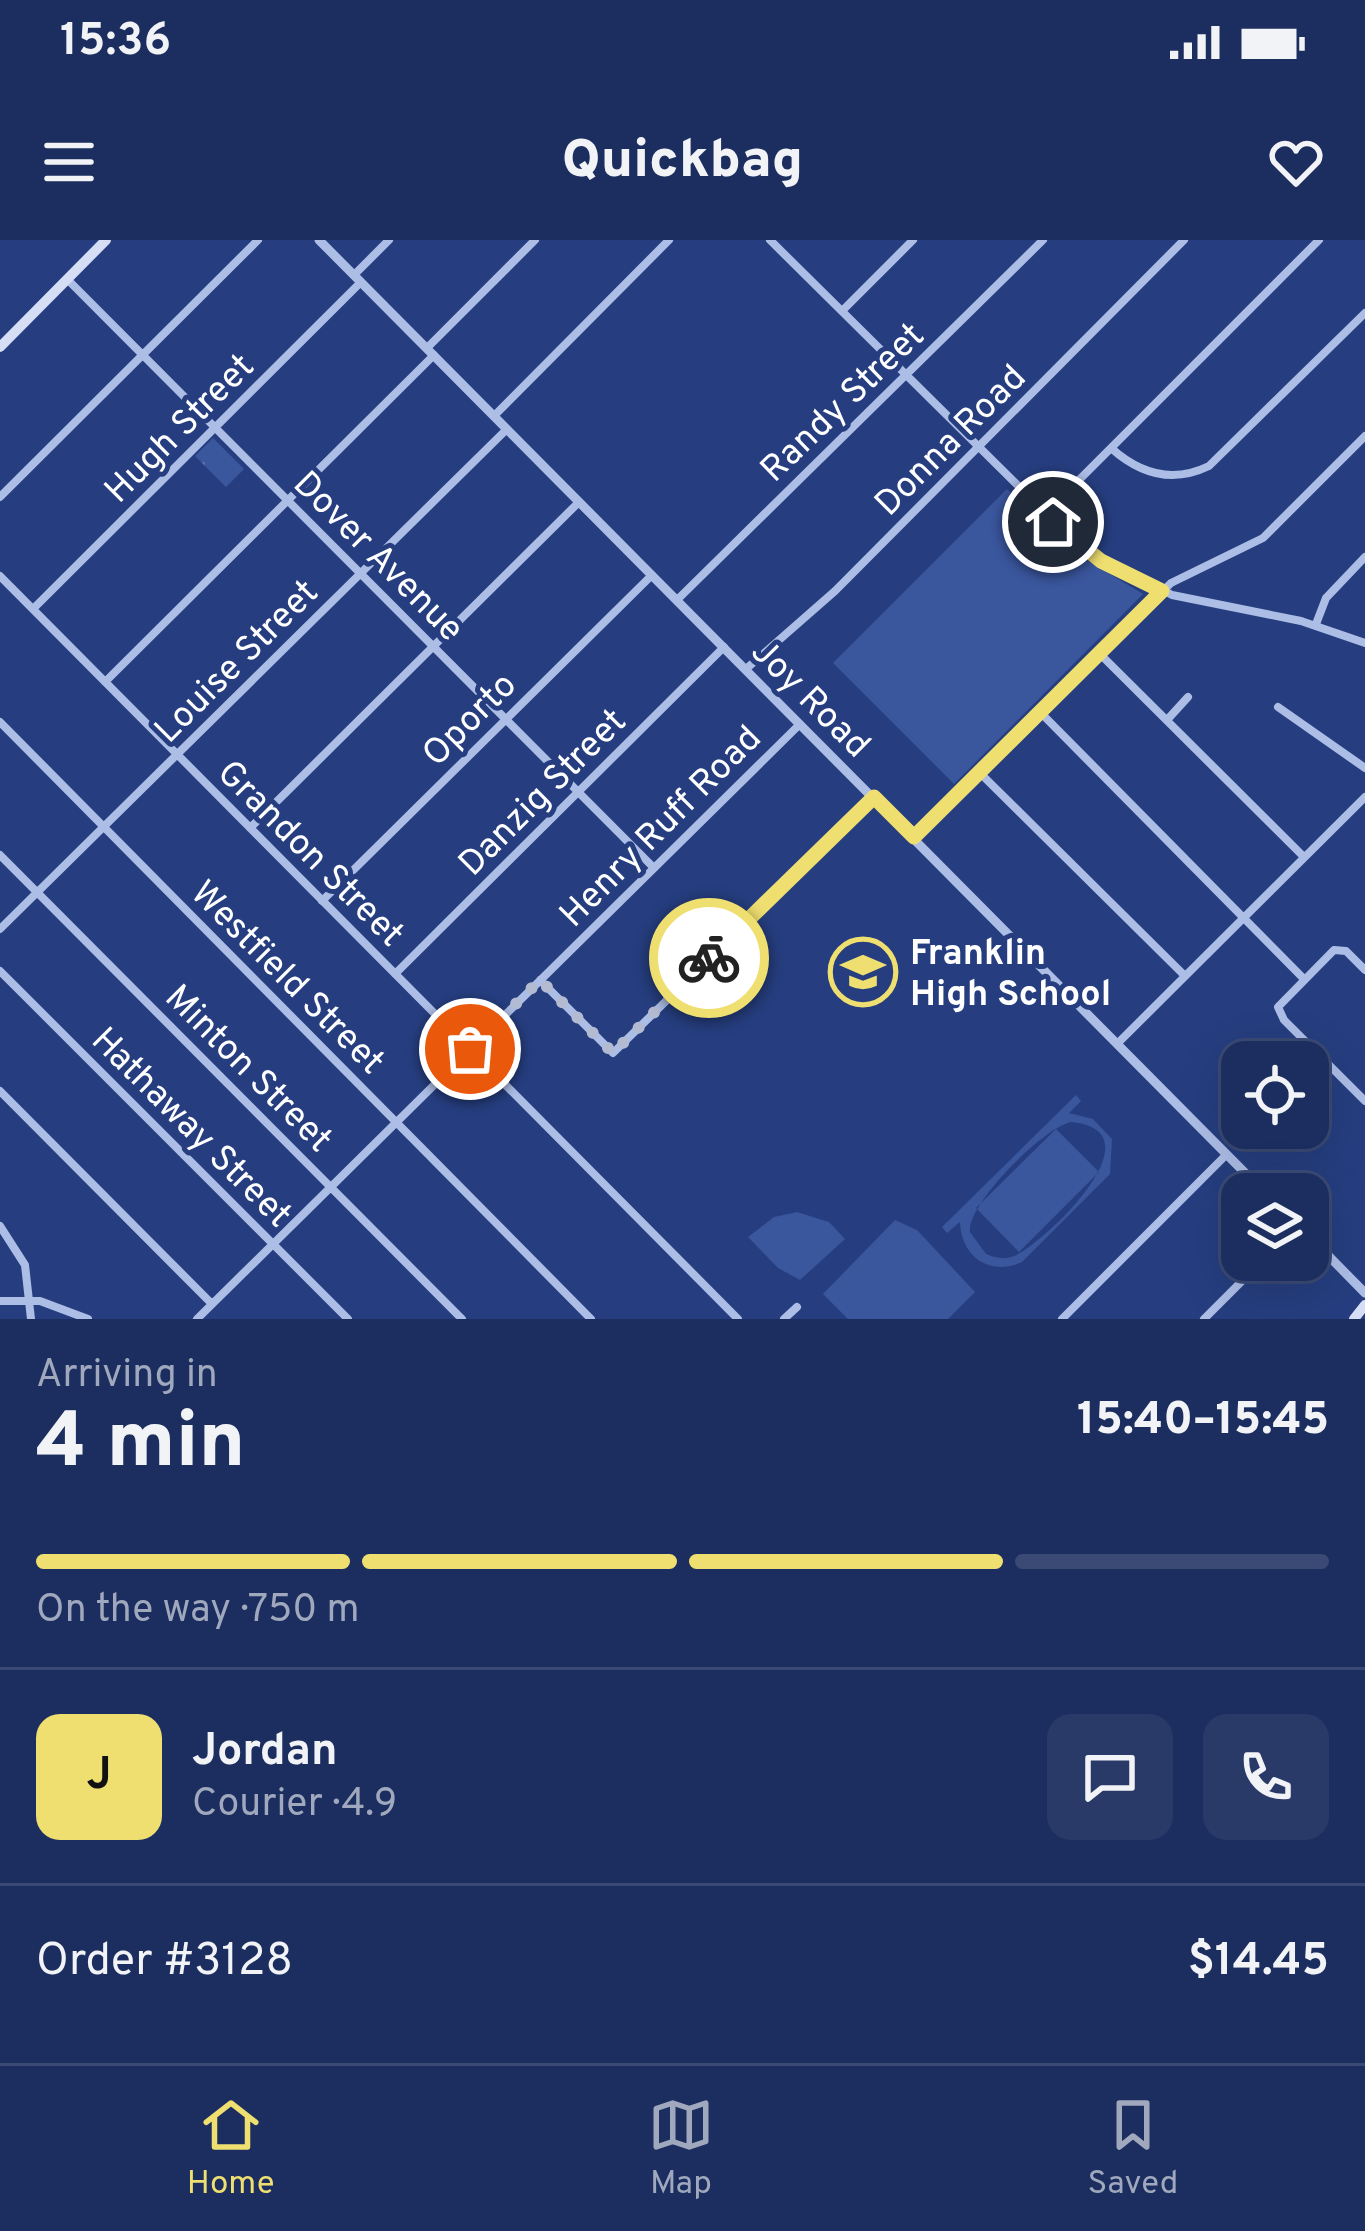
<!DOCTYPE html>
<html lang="en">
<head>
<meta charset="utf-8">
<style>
  body { margin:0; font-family:Overpass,sans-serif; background:#293a68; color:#f1f3f6; height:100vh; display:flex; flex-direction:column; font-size:45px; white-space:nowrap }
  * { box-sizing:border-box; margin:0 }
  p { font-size:39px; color:#a0a8bd }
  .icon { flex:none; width:66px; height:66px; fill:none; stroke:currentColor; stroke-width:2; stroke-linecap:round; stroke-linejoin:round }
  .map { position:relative; height:1079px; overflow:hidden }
  .panel { display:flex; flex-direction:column; background:#1c2e5f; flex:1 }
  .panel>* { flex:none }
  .fabs { position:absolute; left:1221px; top:801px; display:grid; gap:24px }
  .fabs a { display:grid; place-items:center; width:108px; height:108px; border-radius:24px; background:#1c2e5f; box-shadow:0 12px 48px #0002,0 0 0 3px #3a4a74; font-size:60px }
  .pin { position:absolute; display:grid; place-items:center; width:102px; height:102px; color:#fff; margin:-51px; border:6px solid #fff; border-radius:50%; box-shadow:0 3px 12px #0007 }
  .courier { position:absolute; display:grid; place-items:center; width:120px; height:120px; margin:-60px; border:9px solid #efdf71; border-radius:50%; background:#fff; color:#222; box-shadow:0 3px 15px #0007 }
  .headline em { font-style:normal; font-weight:800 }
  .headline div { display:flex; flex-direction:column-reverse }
  .headline { display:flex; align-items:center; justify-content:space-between; height:204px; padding:0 36px }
  h1 { font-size:78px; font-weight:800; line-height:90px }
  .bar { display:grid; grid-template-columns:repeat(4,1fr); gap:18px 12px; align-content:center; height:144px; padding:0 36px }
  .bar i { height:15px; border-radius:9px; background:#3a4a74 }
  .bar .on { background:#efdf71 }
  .bar p { grid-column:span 4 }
  .line { display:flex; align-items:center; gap:30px; padding:0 36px; border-top:3px solid #3a4a74 }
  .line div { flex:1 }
  .round { display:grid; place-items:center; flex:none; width:126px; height:126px; border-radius:24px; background:#293a68 }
  .status { display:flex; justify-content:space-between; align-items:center; height:84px; padding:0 60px; background:#1c2e5f; direction:ltr }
  .status svg { height:33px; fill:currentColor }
  header { display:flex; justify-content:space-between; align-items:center; height:156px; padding:0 36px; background:#1c2e5f; font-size:54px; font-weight:800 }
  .dock { display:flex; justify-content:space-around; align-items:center; height:168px; border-top:3px solid #3a4a74; background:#1c2e5f; font-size:33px; color:#a0a8bd }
  .dock a { display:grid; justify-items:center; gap:6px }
  .dock .on { color:#efdf71 }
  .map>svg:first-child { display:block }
  .grass { fill:url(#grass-tufts) }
  .park { fill:#3a569d; fill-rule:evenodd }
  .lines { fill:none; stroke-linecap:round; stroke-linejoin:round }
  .minor { stroke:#acbde6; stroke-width:8 }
  .tertiary { stroke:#acbde6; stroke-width:9 }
  .secondary { stroke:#d6def5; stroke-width:10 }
  .done { stroke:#b3bbd2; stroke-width:12; stroke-dasharray:0 21.6 }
  .route { stroke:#efdf71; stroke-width:15 }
  .labels { text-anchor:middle; stroke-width:10; stroke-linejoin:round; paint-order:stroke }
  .street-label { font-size:36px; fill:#fff; stroke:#263e7f }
  .poi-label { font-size:36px; font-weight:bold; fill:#fff; stroke:#263e7f; text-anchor:start }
</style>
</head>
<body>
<div class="status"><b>15:36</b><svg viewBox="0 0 49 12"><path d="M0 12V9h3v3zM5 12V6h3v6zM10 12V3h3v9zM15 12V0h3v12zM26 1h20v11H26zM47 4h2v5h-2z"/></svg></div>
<header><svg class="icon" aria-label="menu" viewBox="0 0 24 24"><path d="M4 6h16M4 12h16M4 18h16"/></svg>Quickbag<svg class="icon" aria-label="heart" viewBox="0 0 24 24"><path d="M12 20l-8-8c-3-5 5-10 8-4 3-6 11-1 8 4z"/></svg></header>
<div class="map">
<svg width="1365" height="1079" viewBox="0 0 1365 1079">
  <defs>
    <pattern id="grass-tufts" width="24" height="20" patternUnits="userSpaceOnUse" patternTransform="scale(3)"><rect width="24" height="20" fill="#3a569d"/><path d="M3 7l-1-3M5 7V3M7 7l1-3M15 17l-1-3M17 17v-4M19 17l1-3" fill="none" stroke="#586fac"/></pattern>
  </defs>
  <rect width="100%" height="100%" fill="#263e7f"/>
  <path class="grass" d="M213,198l31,31 -18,18 -31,-31z"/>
  <path class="park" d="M1007,249l65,62 71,43 -189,190 -121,-121z
    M1076,855l5,6 -12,12 24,6 19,20 -2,35 -88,88c-33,15 -61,-6 -62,-40l-13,11 -5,-6zM1071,882c93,9 -30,124 -57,134 -10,4 -18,2 -28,-2l-16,-22c-3,-28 73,-104 101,-110z
    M1056,889l43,43 -80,80 -43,-44z
    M797,972l32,10 16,17 -45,41 -22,-12 -30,-31 26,-20z
    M895,980l22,10 58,62 -27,27h-100l-25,-25z"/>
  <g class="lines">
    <path class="minor" d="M770,0l308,305 94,50 129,26 64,22
      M354,35l35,-35
      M68,40l586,588
      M842,71l71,-71
      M427,108l108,-108
      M494,176l175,-176
      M1111,208c29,26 61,36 98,18l156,-153
      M0,257l258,-257
      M1045,274l274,-274
      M0,336l738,743
      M677,360l366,-360
      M33,369l328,-327
      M1316,384l10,-26 39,-41
      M1100,414l204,203
      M746,429l89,-78 349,-351
      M105,442l329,-327
      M1278,467l87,61
      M1041,473l262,265
      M1167,480l21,-23
      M0,482l591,597
      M980,533l205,203
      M250,588l329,-326
      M914,597l257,-254 92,-45 102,-102
      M0,615l462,464
      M322,661l330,-326
      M0,689l507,-500
      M1365,730l-19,-19 -12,-1 -56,57 6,13 81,81
      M0,731l348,348
      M395,734l329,-327
      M540,740l73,73 261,-256
      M1118,803l247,-246
      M0,851l212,213
      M0,986l25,39 6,54
      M0,1061h40l48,18
      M197,1079l603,-595
      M784,1079l13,-12
      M1062,1079l164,-164
      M1204,1079l59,-59"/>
    <path class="tertiary" d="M319,0l947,954
      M1308,995l57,58"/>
    <path class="secondary" d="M0,107l106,-107
      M1354,1079l11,-14"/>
  </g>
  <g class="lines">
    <path class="done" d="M470,809l70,-69 73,73 96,-95"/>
    <path class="route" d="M709,718l165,-161 40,40 248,-246 -61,-30 -48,-39"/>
  </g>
  <defs>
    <symbol id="school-ring" viewBox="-11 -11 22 22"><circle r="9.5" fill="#263e7f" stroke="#efdf71" stroke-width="1.5"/><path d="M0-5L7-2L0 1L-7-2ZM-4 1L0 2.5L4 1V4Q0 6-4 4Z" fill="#efdf71"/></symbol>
  </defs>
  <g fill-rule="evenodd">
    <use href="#school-ring" x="825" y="694" width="76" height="76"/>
  </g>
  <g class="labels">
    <g class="street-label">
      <text transform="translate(841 161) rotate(-44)" y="13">Randy Street</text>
      <text transform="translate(178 187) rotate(-45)" y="13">Hugh Street</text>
      <text transform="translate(949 199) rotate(-45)" y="13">Donna Road</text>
      <text transform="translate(380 315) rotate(45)" y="13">Dover Avenue</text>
      <text transform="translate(235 420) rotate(-45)" y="13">Louise Street</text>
      <text transform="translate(812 457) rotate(45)" y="13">Joy Road</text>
      <text transform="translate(468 478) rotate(-45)" y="13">Oporto</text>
      <text transform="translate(541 551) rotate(-45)" y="13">Danzig Street</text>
      <text transform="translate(659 585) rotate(-45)" y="13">Henry Ruff Road</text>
      <text transform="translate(312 612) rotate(45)" y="13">Grandon Street</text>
      <text transform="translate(289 736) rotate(45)" y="13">Westfield Street</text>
      <text transform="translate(250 827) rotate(45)" y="13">Minton Street</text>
      <text transform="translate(193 886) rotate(45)" y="13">Hathaway Street</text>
    </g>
    <g class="poi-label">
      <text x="910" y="724">Franklin<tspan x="910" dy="41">High School</tspan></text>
    </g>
  </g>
</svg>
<div class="fabs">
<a><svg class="icon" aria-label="locate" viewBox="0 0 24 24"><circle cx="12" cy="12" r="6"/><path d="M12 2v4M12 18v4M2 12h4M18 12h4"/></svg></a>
<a><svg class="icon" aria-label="layers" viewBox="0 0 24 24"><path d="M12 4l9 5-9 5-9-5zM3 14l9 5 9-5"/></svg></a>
</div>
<div class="pin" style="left:470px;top:809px;background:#ea580c"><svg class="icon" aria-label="bag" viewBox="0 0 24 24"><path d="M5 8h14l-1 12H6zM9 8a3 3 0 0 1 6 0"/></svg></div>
<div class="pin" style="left:1053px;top:282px;background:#1f2937"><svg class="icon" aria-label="home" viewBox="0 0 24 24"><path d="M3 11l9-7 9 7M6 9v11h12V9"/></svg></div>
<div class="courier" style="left:709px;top:718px"><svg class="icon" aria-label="bike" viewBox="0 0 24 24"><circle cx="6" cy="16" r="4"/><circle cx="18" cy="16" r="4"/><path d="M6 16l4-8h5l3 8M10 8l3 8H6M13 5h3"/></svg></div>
</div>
<section class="panel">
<div class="headline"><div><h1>4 min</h1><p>Arriving in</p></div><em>15:40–15:45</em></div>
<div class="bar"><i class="on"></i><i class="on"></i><i class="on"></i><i></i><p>On the way · 750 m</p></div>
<div class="line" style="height:216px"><b class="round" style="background:#efdf71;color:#111">J</b><div><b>Jordan</b><p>Courier · 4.9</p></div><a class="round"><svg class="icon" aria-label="chat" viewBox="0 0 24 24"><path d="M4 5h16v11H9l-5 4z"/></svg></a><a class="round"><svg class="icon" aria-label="phone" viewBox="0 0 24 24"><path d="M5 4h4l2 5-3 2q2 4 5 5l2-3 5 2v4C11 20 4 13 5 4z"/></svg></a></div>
<div class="line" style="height:156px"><div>Order #3128</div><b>$14.45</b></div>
</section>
<nav class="dock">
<a class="on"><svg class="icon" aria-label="home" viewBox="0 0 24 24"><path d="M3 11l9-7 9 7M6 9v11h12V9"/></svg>Home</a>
<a><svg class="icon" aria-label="map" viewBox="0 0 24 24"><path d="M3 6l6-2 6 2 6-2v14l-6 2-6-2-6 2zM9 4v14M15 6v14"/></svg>Map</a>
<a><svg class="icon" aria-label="saved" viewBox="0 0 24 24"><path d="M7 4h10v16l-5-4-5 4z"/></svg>Saved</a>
</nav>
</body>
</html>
